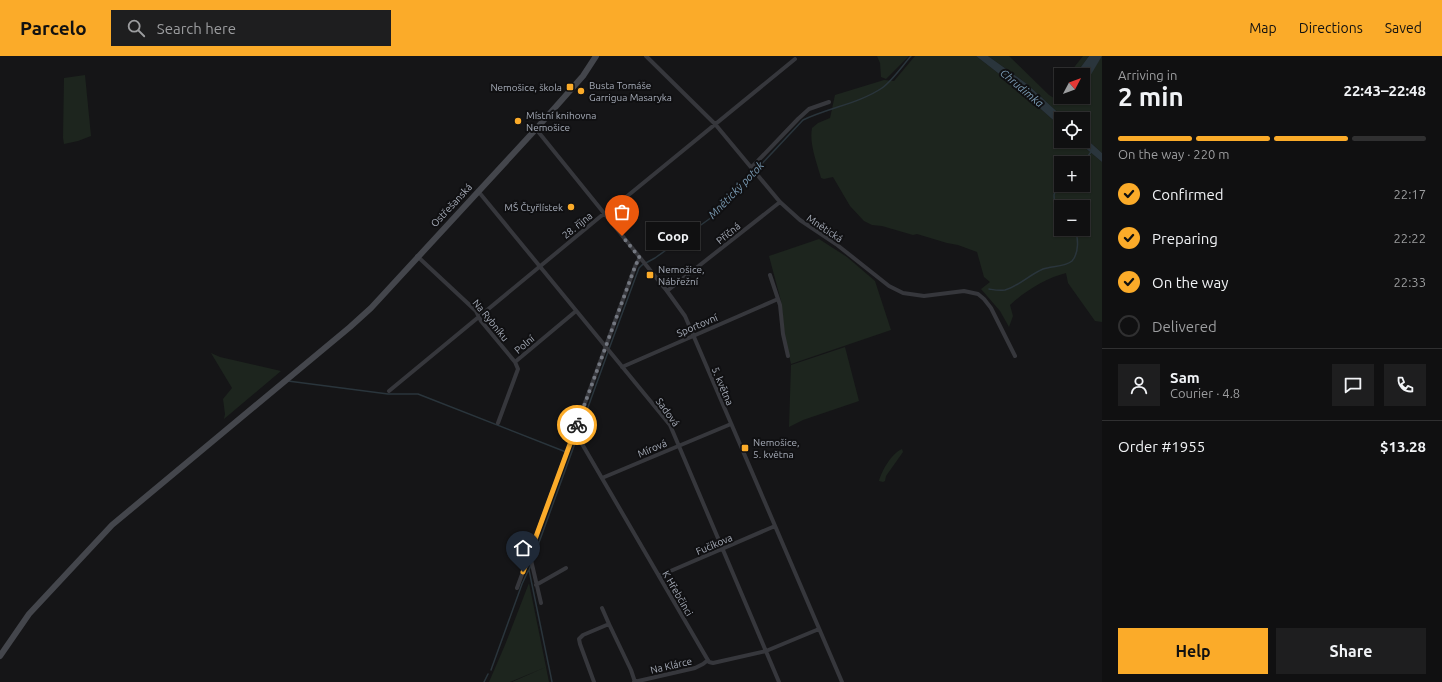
<!DOCTYPE html>
<html lang="en">
<head>
<meta charset="utf-8">
<style>
  body { margin:0; font-family:Ubuntu,sans-serif; background:#1e1e1f; color:#f1f3f6; height:100vh; display:flex; flex-direction:column; font-size:15px; white-space:nowrap }
  * { box-sizing:border-box; margin:0 }
  p { font-size:13px; color:#9c9d9f }
  .icon { flex:none; width:22px; height:22px; fill:none; stroke:currentColor; stroke-width:2; stroke-linecap:round; stroke-linejoin:round }
  .map { position:relative; flex:1; overflow:hidden }
  .details { display:flex; flex-direction:column; background:#101011; width:340px }
  .details>* { flex:none }
  .needle { width:26px; rotate:49deg }
  .tools { position:absolute; left:1054px; top:12px; display:grid; gap:8px }
  .tools a { display:grid; place-items:center; width:36px; height:36px; border-radius:0px; background:#101011; box-shadow:0 1px 3px #0004,0 0 0 1px #303031; font-size:20px }
  .pin { position:absolute; display:grid; place-items:center; width:34px; height:34px; color:#fff; margin:-41px -17px; border-radius:50% 50% 50% 0; rotate:-45deg; box-shadow:0 0 4px #0007 }
  .pin .icon { rotate:45deg }
  .courier { position:absolute; display:grid; place-items:center; width:40px; height:40px; margin:-20px; border:3px solid #fbab29; border-radius:50%; background:#fff; color:#222; box-shadow:0 1px 5px #0007 }
  .bubble { position:absolute; height:28px; border-radius:0px; background:#101011; box-shadow:0 1px 3px #0004,0 0 0 1px #303031; font-size:13px; font-weight:700; line-height:28px; text-align:center }
  .summary em { font-style:normal; font-weight:700 }
  .summary div { display:flex; flex-direction:column-reverse }
  .summary { display:flex; align-items:center; justify-content:space-between; height:68px; padding:0 16px }
  h1 { font-size:26px; font-weight:700; line-height:30px }
  .bar { display:grid; grid-template-columns:repeat(4,1fr); gap:6px 4px; align-content:center; height:48px; padding:0 16px }
  .bar i { height:5px; border-radius:3px; background:#303031 }
  .bar .current { background:#fbab29 }
  .bar p { grid-column:span 4 }
  .line { display:flex; align-items:center; gap:10px; padding:0 16px; border-top:1px solid #303031 }
  .line div { flex:1 }
  .round { display:grid; place-items:center; flex:none; width:42px; height:42px; border-radius:0px; background:#1e1e1f }
  ol { padding:0 16px; list-style:none }
  li { display:flex; align-items:center; gap:12px; height:44px }
  li p { margin-inline-start:auto }
  li .icon { padding:4px; border-radius:50%; background:#fbab29; color:#111; stroke-width:4 }
  li:last-child { color:#9c9d9f }
  li i { width:22px; height:22px; border:2px solid #303031; border-radius:50% }
  .button { display:flex; gap:8px; margin-top:auto; padding:8px 16px }
  .button a { flex:1; height:46px; border-radius:0px; background:#fbab29; color:#111; font-size:16px; font-weight:700; line-height:46px; text-align:center }
  .button a+a { background:#1e1e1f; color:#f1f3f6 }
  header { display:flex; align-items:center; gap:24px; box-sizing:border-box; height:56px; padding:0 20px; background:#fbab29; color:#111 }
  header strong { font-size:19px }
  nav { display:flex; gap:22px; margin-inline-start:auto; font-size:14px }
  .search { width:280px; height:36px; background:#1e1e1f; display:flex; align-items:center; gap:10px; box-sizing:border-box; padding:0 14px; border-radius:0px; color:#9c9d9f; font-size:15px }
  main { display:flex; flex:1; min-height:0 }
  .map>svg:first-child { display:block }
  .green { fill:#1d251e; fill-rule:evenodd }
  .water { fill:#2a353c }
  .lines { fill:none; stroke-linecap:round; stroke-linejoin:round }
  .stream { stroke:#2a353c; stroke-width:1.5 }
  .street { stroke:#36373c; stroke-width:4 }
  .secondary { stroke:#44464c; stroke-width:6 }
  .done { stroke:#737780; stroke-width:4; stroke-dasharray:0 7.2 }
  .route { stroke:#fbab29; stroke-width:5 }
  .poi-dot { fill:#fbab29; stroke:#101012; stroke-width:1.5 }
  .labels { text-anchor:middle; stroke-width:4; stroke-linejoin:round; paint-order:stroke }
  .poi-label { font-size:10px; fill:#a6acb8; stroke:#101012; text-anchor:start }
  .street-label { font-size:10px; fill:#a6acb8; stroke:#101012 }
  .water-label { font-size:11px; font-style:italic; fill:#7b9cb5; stroke:#101012 }
</style>
</head>
<body>
<header>
<strong>Parcelo</strong>
<div class="search"><svg class="icon" aria-label="search" viewBox="0 0 24 24"><circle cx="10" cy="10" r="6"/><path d="M15 15l6 6"/></svg>Search here</div>
<nav><a>Map</a><a>Directions</a><a>Saved</a></nav>
</header>
<main>
<div class="map">
<svg width="1102" height="626" viewBox="0 0 1102 626">
  <rect width="100%" height="100%" fill="#151517"/>
  <path class="green" d="M877,0h32l-23,23 -5,-2 -1,-14z
    M915,0h61l40,31 45,40v14h16l25,21v160l-7,-1 -27,-38 -2,-10c-20,5 -41,18 -56,32l3,11 -4,11 -9,-16 -19,-22 9,-7 -6,-5 -7,-25 -19,-7 -11,-2 -30,-9 -4,1 -31,-9 -10,-1 -8,-4 -14,-15 -17,-29 -9,2 -3,-1c-4,-15 -12,-34 -9,-50l6,-5 12,-5 5,-23 49,-15 10,1zM1061,107h22v22h-22zM1061,151h22v22h-22z
    M988,0h21l40,39 5,3 7,-8v7h22v-9l1,-4 18,-28v97l-19,-17v-17h-18l-38,-35z
    M1083,0h6l-14,19h-7z
    M85,19l6,61 -13,5 -14,3 -1,-6 1,-60z
    M819,183l28,18 28,24 16,49 -100,34 -6,-26 -4,-37 -12,-45z
    M845,291l14,54 -56,19 -14,7 2,-62z
    M211,297l9,4 61,14 -57,48 1,-5 -2,-15 9,-11z
    M902,393l1,3 -17,24 -1,5 -2,1 -4,-1c3,-11 13,-28 23,-32z
    M529,527l17,84 -36,15h-21l16,-37z
    M546,611l3,15h-37z"/>
  <path class="water" d="M976,0h12l39,28 38,35h-4v8l-45,-40z
    M1089,0h13l-19,32v-13h-8z
    M1083,80l19,17v9l-25,-21h6z"/>
  <g class="lines">
    <path class="stream" d="M1085,104l6,-8
      M1061,124l-3,2 -4,13 1,24 6,2
      M989,233c6,1 10,2 16,1 14,-4 24,-15 38,-21 8,-3 22,-2 29,-8 7,-8 7,-24 2,-32
      M609,293l30,-81 3,-3 13,-7 57,-41 91,-97c25,-12 57,-17 79,-32 10,-7 21,-23 29,-32
      M288,325l100,13h30l148,58
      M533,503l75,-207
      M531,509l-2,5 23,112
      M491,614l31,-86 6,-13
      M484,626l4,-8"/>
    <path class="street" d="M646,0l69,68 65,78 20,18 36,24 53,42 14,7 21,3 40,-5 14,3 6,5 7,9 24,48
      M536,73l131,162 18,25 157,366
      M751,112l47,-49 11,-10 20,-7
      M478,135l192,234 109,257
      M417,200l59,55 5,10 34,41
      M667,235l113,-89
      M778,243l2,6 3,29 5,22
      M622,311l156,-68 -8,-24
      M389,335l212,-175 8,-5 186,-152
      M498,367l20,-54 -3,-7 61,-51
      M574,376l4,5 131,225 4,1 53,-12 53,-22
      M602,422l129,-54
      M510,494l21,10 10,43
      M659,520l116,-50
      M536,529l30,-17
      M517,532l119,-324 4,-6
      M602,552l7,16
      M594,626l-14,-38 -1,-5 4,-4 26,-11 22,46 4,12
      M634,626l61,-14 8,-4 5,-4"/>
    <path class="secondary" d="M0,600l29,-42 83,-89 238,-198 21,-19 165,-179 47,-53 13,-20"/>
  </g>
  <g class="lines">
    <path class="done" d="M577,369l59,-161 4,-6 -18,-22"/>
    <path class="route" d="M523,516l54,-147"/>
  </g>
  <g class="poi-dot">
    <rect x="566" y="27" width="8" height="8" rx="2"/>
    <circle cx="581" cy="35" r="4"/>
    <circle cx="518" cy="65" r="4"/>
    <circle cx="571" cy="151" r="4"/>
    <rect x="646" y="215" width="8" height="8" rx="2"/>
    <rect x="741" y="388" width="8" height="8" rx="2"/>
  </g>
  <g class="labels">
    <g class="poi-label">
      <text x="589" y="33">Busta Tomáše<tspan x="589" dy="12">Garrigua Masaryka</tspan></text>
      <text x="562" y="35" text-anchor="end">Nemošice, škola</text>
      <text x="526" y="63">Místní knihovna<tspan x="526" dy="12">Nemošice</tspan></text>
      <text x="563" y="155" text-anchor="end">MŠ Čtyřlístek</text>
      <text x="658" y="217">Nemošice,<tspan x="658" dy="12">Nábřežní</tspan></text>
      <text x="753" y="390">Nemošice,<tspan x="753" dy="12">5. května</tspan></text>
    </g>
    <g class="street-label">
      <text transform="translate(451 149) rotate(-47)" y="4">Ostřešanská</text>
      <text transform="translate(577 169) rotate(-39)" y="4">28. října</text>
      <text transform="translate(825 172) rotate(34)" y="4">Mnětická</text>
      <text transform="translate(728 177) rotate(-39)" y="4">Příčná</text>
      <text transform="translate(491 264) rotate(51)" y="4">Na Rybníku</text>
      <text transform="translate(697 269) rotate(-23)" y="4">Sportovní</text>
      <text transform="translate(524 288) rotate(-40)" y="4">Polní</text>
      <text transform="translate(723 330) rotate(67)" y="4">5. května</text>
      <text transform="translate(668 356) rotate(54)" y="4">Sadová</text>
      <text transform="translate(652 392) rotate(-23)" y="4">Mírová</text>
      <text transform="translate(714 488) rotate(-23)" y="4">Fučíkova</text>
      <text transform="translate(678 537) rotate(60)" y="4">K Hřebčinci</text>
      <text transform="translate(671 609) rotate(-13)" y="4">Na Klárce</text>
    </g>
    <g class="water-label">
      <text transform="translate(1022 32) rotate(40)" y="4">Chrudimka</text>
      <text transform="translate(736 134) rotate(-46)" y="4">Mnětický potok</text>
    </g>
  </g>
</svg>
<div class="tools">
<a><svg class="needle" viewBox="-14 -14 28 28"><path d="M0-13l5 13h-10z" fill="#e53935"/><path d="M0 13l5-13h-10z" fill="#9c9d9f"/></svg></a>
<a><svg class="icon" aria-label="locate" viewBox="0 0 24 24"><circle cx="12" cy="12" r="6"/><path d="M12 2v4M12 18v4M2 12h4M18 12h4"/></svg></a>
<a>+</a>
<a>−</a>
</div>
<div class="pin" style="left:622px;top:180px;background:#ea580c"><svg class="icon" aria-label="bag" viewBox="0 0 24 24"><path d="M5 8h14l-1 12H6zM9 8a3 3 0 0 1 6 0"/></svg></div>
<div class="pin" style="left:523px;top:516px;background:#1f2937"><svg class="icon" aria-label="home" viewBox="0 0 24 24"><path d="M3 11l9-7 9 7M6 9v11h12V9"/></svg></div>
<div class="courier" style="left:577px;top:369px"><svg class="icon" aria-label="bike" viewBox="0 0 24 24"><circle cx="6" cy="16" r="4"/><circle cx="18" cy="16" r="4"/><path d="M6 16l4-8h5l3 8M10 8l3 8H6M13 5h3"/></svg></div>
<div class="bubble" style="left:646px;top:166px;width:54px">Coop</div>
</div>
<section class="details">
<div class="summary"><div><h1>2 min</h1><p>Arriving in</p></div><em>22:43–22:48</em></div>
<div class="bar"><i class="current"></i><i class="current"></i><i class="current"></i><i></i><p>On the way · 220 m</p></div>
<ol>
<li><svg class="icon" aria-label="check" viewBox="0 0 24 24"><path d="M5 12l5 5 9-10"/></svg>Confirmed<p>22:17</p></li>
<li><svg class="icon" aria-label="check" viewBox="0 0 24 24"><path d="M5 12l5 5 9-10"/></svg>Preparing<p>22:22</p></li>
<li><svg class="icon" aria-label="check" viewBox="0 0 24 24"><path d="M5 12l5 5 9-10"/></svg>On the way<p>22:33</p></li>
<li><i></i>Delivered</li>
</ol>
<div class="line" style="height:72px"><a class="round"><svg class="icon" aria-label="person" viewBox="0 0 24 24"><circle cx="12" cy="8" r="4"/><path d="M4 21q1-7 8-7t8 7"/></svg></a><div><b>Sam</b><p>Courier · 4.8</p></div><a class="round"><svg class="icon" aria-label="chat" viewBox="0 0 24 24"><path d="M4 5h16v11H9l-5 4z"/></svg></a><a class="round"><svg class="icon" aria-label="phone" viewBox="0 0 24 24"><path d="M5 4h4l2 5-3 2q2 4 5 5l2-3 5 2v4C11 20 4 13 5 4z"/></svg></a></div>
<div class="line" style="height:52px"><div>Order #1955</div><b>$13.28</b></div>
<div class="button"><a>Help</a><a>Share</a></div>
</section>
</main>
</body>
</html>
